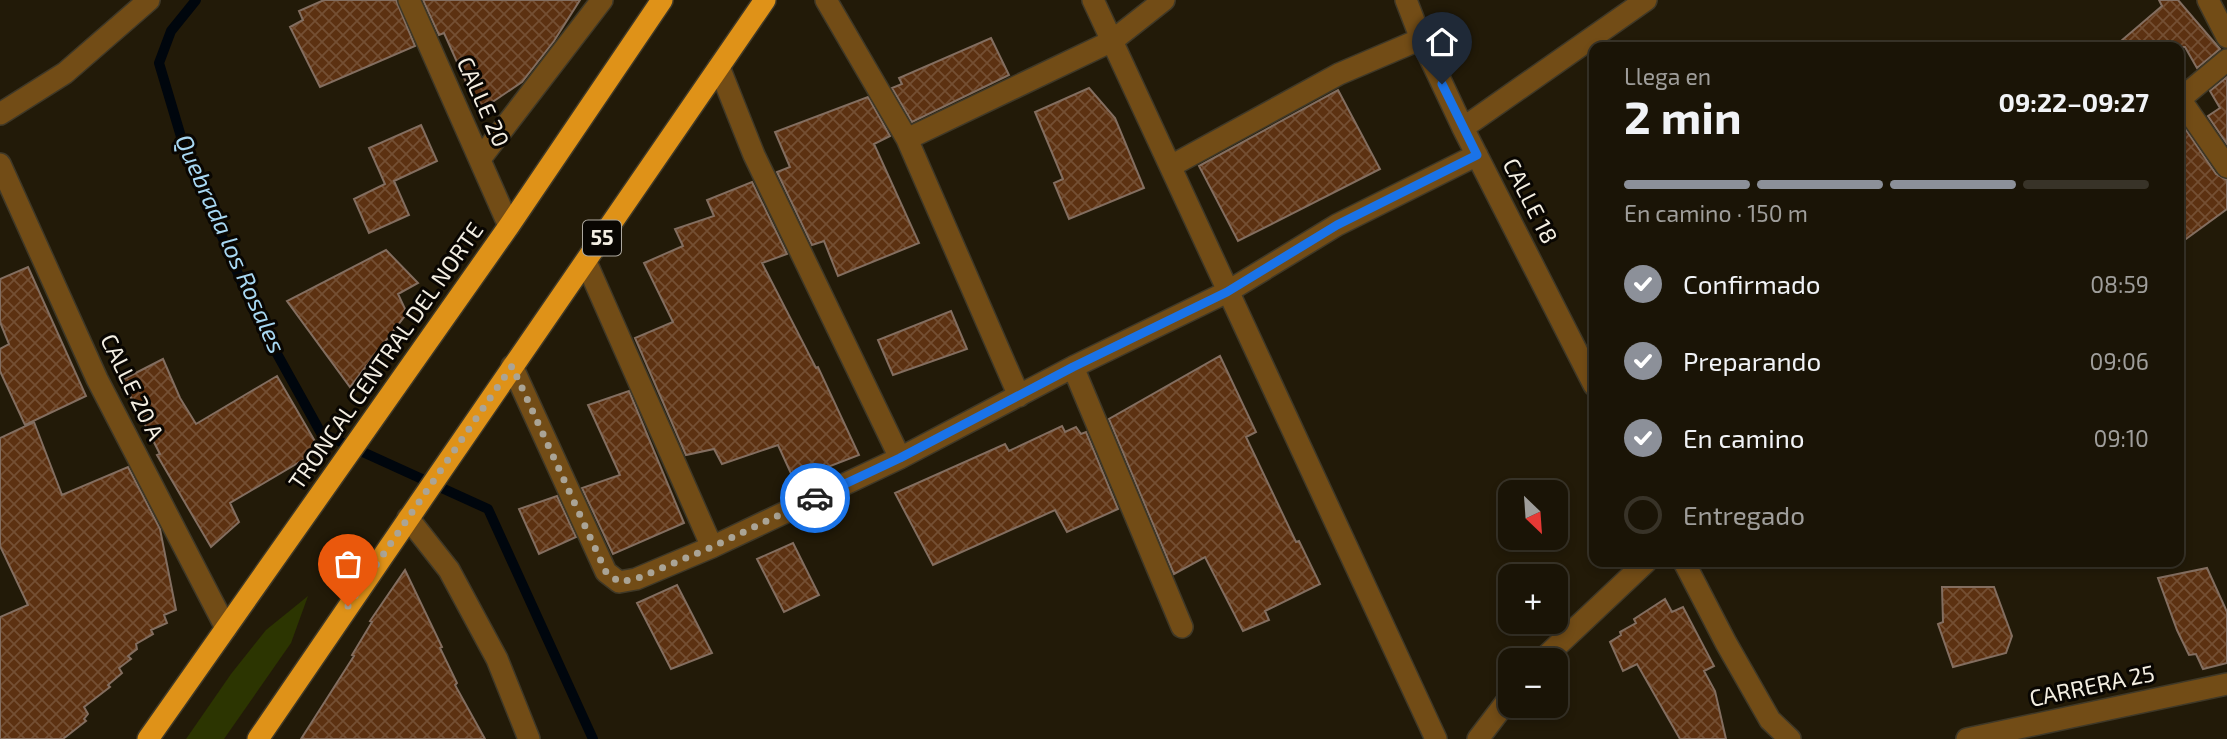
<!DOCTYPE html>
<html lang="es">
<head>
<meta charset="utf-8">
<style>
  body { margin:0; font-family:"Exo 2",sans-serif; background:#272114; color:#f1f3f6; height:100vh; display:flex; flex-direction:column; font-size:26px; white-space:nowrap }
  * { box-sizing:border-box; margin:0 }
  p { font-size:23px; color:#9f9e9b }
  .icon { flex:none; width:38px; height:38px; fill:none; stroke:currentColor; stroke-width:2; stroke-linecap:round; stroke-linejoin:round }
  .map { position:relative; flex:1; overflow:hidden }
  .drawer { position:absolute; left:1589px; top:42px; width:595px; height:525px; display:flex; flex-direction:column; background:#1a1406; border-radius:14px; box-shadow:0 4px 10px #0003,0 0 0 2px #383328 }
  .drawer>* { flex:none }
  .needle { width:46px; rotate:155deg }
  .fabs { position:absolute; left:1498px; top:480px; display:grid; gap:14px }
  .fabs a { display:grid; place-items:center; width:70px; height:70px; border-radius:14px; background:#1a1406; box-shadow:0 4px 10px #0003,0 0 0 2px #383328; font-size:35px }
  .pin { position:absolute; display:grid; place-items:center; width:60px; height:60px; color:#fff; margin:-72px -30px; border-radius:50% 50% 50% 0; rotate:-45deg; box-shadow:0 0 7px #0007 }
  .pin .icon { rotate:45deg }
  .courier { position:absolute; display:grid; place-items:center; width:70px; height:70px; margin:-35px; border:5px solid #1a73e8; border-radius:50%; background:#fff; color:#222; box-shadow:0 2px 9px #0007 }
  .summary em { font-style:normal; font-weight:700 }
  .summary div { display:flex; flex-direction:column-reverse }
  .summary { display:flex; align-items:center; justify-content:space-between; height:119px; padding:0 35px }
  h1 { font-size:46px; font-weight:700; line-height:52px }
  .bar { display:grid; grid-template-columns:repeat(4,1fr); gap:10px 7px; align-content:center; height:84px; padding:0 35px }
  .bar i { height:9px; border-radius:5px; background:#383328 }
  .bar .current { background:#8c9099 }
  .bar p { grid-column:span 4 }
  ol { padding:0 35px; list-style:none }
  li { display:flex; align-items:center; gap:21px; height:77px }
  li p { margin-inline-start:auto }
  li .icon { padding:7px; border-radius:50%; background:#8c9099; color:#fff; stroke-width:4 }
  li:last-child { color:#9f9e9b }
  li i { width:38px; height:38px; border:4px solid #383328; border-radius:50% }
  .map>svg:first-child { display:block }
  .green { fill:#2c3501 }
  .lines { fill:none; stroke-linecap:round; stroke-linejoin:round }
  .stream { stroke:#00060d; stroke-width:10 }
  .building { fill:url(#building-cross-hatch); stroke:#836e60; stroke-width:2 }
  .street-casing { stroke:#3f3827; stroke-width:24 }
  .highway-casing { stroke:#3f3827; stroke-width:24 }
  .street { stroke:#724c16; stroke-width:21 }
  .highway { stroke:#df9218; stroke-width:21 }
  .done { stroke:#aaa496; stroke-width:7; stroke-dasharray:0 12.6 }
  .route { stroke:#1a73e8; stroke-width:9 }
  .labels { text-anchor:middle; stroke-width:6; stroke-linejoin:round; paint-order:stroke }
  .shield { fill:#090602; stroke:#ada89f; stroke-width:2 }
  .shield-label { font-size:21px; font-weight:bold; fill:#f3eee2 }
  .street-label { font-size:23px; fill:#f3eee2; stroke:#090602 }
  .water-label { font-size:24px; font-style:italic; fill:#a8d8f3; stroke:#090602 }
</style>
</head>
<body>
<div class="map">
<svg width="2227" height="739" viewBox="0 0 2227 739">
  <defs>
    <pattern id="building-cross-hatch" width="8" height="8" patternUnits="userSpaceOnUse" patternTransform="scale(1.75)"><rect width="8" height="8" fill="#5c3111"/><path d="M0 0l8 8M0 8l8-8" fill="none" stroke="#744f33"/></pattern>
  </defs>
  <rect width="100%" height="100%" fill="#221a08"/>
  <path class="green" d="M308,596l-17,47 -67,96h-38l45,-65 35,-44z"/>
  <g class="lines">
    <path class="stream" d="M196,0l-25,31 -12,32 26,87 71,166 65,117 167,76 105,230"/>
  </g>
  <path class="building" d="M324,0h72l19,46 -95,41 -30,-60 13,-7 -4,-9z
    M423,0h157l-26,41 -32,41 -43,29 -35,-78 -5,2z
    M2159,0h19l42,49 -23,19 -12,-21h-71l48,-41z
    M991,38l18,37 -97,47 -20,-34 10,-4 -3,-6z
    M2227,77v67l-19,-28 12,-8 -10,-17z
    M1089,88l26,30 29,70 -75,31 -15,-36 9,-4 -28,-67z
    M1338,90l42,79 -142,72 -39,-75z
    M868,97l22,39 -16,8 45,99 -81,33 -14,-35 -12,4 -35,-73 13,-5 -15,-35z
    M421,125l16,36 -43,20 15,34 -40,18 -15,-34 31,-15 -16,-36z
    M2186,130l30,44 11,6v29l-48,35v-109z
    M752,182l35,72 -25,9 54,105 2,-1 41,88 -65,25 -16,-35 -56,19 -8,-15 -28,6 -51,-117 38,-16 -29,-59 39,-17 -8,-17 39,-13 -7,-16z
    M386,250l32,33 -20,11 9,19 -57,74 -63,-86z
    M28,267l58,129 -61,29 -25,-54v-22l9,-5 -9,-22v-43z
    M951,311l16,38 -74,26 -15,-35z
    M1220,356l36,76 -10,5 50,105 3,-1 21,43 -55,27 4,9 -26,11 -38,-74 -31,17 -65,-155z
    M163,359l17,39 16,26 81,-48 43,74 -90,53 9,19 -28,25 -54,-92 3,-1 -38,-74z
    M629,391l55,132 -71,31 -31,-66 38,-13 -32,-70z
    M34,422l28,73 66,-28 32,62 16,81 -12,5 3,8 -16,7 2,4 -17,10 1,5 -9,7 3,3 -12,9 3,5 -14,12 2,2 -26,20 4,7 -4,5 2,2 -23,18h-63v-122l28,-12 -28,-59v-108z
    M1062,426l3,6 11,-5 5,7 5,-2 32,77 -51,23 -12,-22 -122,55 -38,-72 110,-49 4,7z
    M557,496l19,41 -37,17 -20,-45z
    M793,543l26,52 -35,17 -27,-53z
    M2207,568l20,44v51l-24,6 -7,-15 -7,1 -12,-25 -19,-52z
    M405,570l37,77 -2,1 17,35 -2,2 30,54h-184l53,-83 -2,-1 20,-33 -2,-1z
    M677,585l35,68 -41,16 -34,-66z
    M1942,587h52l18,49 -6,17 -53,14 -15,-43 5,-2z
    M1665,599l7,13 11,-5 31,59 -10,5 11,20 11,48h-46l-43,-75 -14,7 -13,-29 11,-7 -1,-3 16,-9 -2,-4z"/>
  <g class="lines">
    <defs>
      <path id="street" d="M409,0l100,226
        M826,0l81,139 112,257
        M1093,0l343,739
        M1406,0l15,39 42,89 131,257
        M2208,0l19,37
        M719,67l35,88 146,303
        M2180,99l47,68
        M2179,100l48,-40
        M0,114l65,-41 84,-73
        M1463,128l183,-128
        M907,139l205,-98 52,-41
        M480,159l122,-159
        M0,164l97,215 129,249
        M1171,166l168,-92 82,-35
        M586,262l126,285
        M512,366l94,206 13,10 17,-3 76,-32 188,-89 173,-91 154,-75 110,-67 140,-70
        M1073,367l109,260
        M408,518l41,52 48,89 32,80
        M1684,562l42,81 44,77 20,19
        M1542,660l104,-98
        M1478,739l32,-42
        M1967,739l260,-55"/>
      <path id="highway" d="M148,739l361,-513 153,-226
        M258,739c168,-247 338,-493 507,-739"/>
    </defs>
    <use href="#street" class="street-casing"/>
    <use href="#highway" class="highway-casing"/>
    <use href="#street" class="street"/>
    <use href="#highway" class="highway"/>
  </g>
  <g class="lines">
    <path class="done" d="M348,606l164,-240 94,206 13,10 17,-3 76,-32 103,-49"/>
    <path class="route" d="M815,498l85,-40 173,-91 154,-75 110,-67 140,-70 -35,-71"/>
  </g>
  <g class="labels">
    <rect class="shield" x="583" y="220.5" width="38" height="35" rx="5"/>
    <g class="shield-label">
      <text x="602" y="245">55</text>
    </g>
    <g class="street-label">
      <text transform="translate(483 102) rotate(66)" y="8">CALLE 20</text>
      <text transform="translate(1530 201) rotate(63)" y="8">CALLE 18</text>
      <text transform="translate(386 356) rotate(-55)" y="8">TRONCAL CENTRAL DEL NORTE</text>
      <text transform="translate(132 387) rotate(64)" y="8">CALLE 20 A</text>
      <text transform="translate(2092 686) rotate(-12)" y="8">CARRERA 25</text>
    </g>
    <g class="water-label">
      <text transform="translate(230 244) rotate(66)" y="8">Quebrada los Rosales</text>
    </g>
  </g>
</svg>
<div class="fabs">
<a><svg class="needle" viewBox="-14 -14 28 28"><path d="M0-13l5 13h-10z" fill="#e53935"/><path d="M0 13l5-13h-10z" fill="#9f9e9b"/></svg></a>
<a>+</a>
<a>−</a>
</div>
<div class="pin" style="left:348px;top:606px;background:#ea580c"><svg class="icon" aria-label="bag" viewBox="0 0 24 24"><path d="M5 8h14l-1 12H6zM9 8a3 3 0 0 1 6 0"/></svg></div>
<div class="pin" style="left:1442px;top:84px;background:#1f2937"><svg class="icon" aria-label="home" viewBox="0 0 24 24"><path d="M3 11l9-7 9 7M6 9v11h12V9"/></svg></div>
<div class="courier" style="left:815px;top:498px"><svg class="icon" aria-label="car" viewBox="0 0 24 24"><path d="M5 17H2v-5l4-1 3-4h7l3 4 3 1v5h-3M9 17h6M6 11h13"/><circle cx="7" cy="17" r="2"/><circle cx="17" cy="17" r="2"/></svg></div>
<section class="drawer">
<div class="summary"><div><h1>2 min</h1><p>Llega en</p></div><em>09:22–09:27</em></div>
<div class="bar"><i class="current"></i><i class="current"></i><i class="current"></i><i></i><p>En camino · 150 m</p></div>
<ol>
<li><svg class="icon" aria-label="check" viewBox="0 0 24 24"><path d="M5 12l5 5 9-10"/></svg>Confirmado<p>08:59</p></li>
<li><svg class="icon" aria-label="check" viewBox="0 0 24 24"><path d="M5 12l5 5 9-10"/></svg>Preparando<p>09:06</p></li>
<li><svg class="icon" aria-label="check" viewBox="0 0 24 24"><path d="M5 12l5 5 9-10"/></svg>En camino<p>09:10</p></li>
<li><i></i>Entregado</li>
</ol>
</section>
</div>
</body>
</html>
